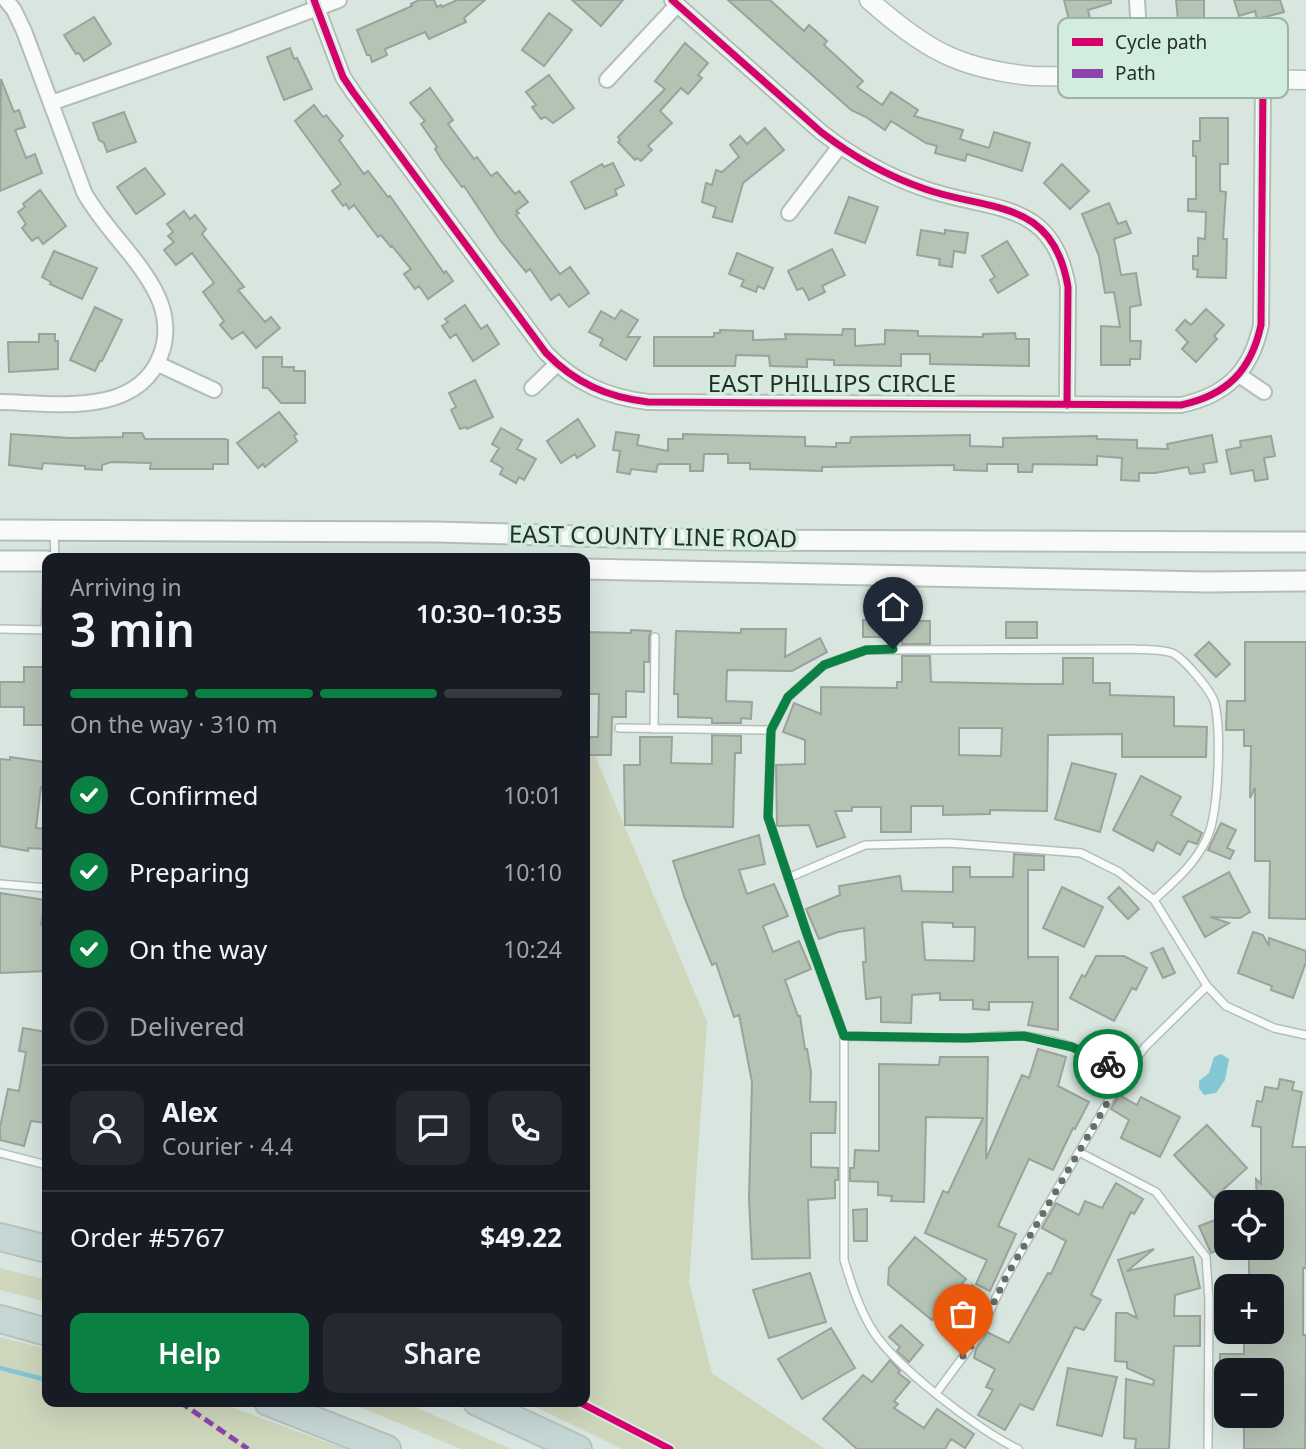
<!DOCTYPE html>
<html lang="en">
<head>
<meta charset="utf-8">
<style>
  body { margin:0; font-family:"Noto Sans",sans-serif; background:#242831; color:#f1f3f6; height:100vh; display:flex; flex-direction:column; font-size:26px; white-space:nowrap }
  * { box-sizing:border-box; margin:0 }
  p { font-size:23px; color:#9ea1a6 }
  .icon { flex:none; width:38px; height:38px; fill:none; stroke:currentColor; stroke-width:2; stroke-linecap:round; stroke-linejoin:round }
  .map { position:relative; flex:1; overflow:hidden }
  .details { position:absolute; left:42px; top:553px; width:548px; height:854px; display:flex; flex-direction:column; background:#171b24; border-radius:14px; box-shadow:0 7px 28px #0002 }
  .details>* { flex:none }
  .controls { position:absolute; left:1214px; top:1190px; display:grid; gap:14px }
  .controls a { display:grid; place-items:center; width:70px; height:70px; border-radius:14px; background:#171b24; box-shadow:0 7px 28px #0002; font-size:35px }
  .pin { position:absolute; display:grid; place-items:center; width:60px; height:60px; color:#fff; margin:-72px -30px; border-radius:50% 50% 50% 0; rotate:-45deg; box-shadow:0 0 7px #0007 }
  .pin .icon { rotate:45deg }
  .courier { position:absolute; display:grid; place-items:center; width:70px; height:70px; margin:-35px; border:5px solid #0b8043; border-radius:50%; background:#fff; color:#222; box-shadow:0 2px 9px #0007 }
  .summary em { font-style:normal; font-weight:600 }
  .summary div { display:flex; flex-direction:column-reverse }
  .summary { display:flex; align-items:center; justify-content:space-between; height:119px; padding:0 28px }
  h1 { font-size:46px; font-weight:600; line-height:52px }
  .bar { display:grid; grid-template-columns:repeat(4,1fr); gap:10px 7px; align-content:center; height:84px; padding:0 28px }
  .bar i { height:9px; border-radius:5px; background:#363941 }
  .bar .active { background:#0b8043 }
  .bar p { grid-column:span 4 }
  .line { display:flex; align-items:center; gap:18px; padding:0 28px; border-top:2px solid #363941 }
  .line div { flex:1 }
  .round { display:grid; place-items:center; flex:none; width:74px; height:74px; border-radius:14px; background:#242831 }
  ol { padding:0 28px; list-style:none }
  li { display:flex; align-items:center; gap:21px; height:77px }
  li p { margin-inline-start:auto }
  li .icon { padding:7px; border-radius:50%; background:#0b8043; color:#fff; stroke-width:4 }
  li:last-child { color:#9ea1a6 }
  li i { width:38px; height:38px; border:4px solid #363941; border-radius:50% }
  .cta { display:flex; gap:14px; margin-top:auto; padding:14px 28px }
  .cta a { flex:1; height:80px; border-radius:14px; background:#0b8043; color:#fff; font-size:28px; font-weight:600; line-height:80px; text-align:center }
  .cta a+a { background:#242831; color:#f1f3f6 }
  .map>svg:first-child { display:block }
  .green { fill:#ced6bc }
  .water { fill:#83c6d4 }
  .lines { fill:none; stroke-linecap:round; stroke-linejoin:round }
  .stream { stroke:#83c6d4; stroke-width:4.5 }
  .building { fill:#b5c3b5; stroke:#99a29b; stroke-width:2; fill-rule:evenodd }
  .service-casing { stroke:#b3beb8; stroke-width:10 }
  .minor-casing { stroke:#b3beb8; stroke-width:18 }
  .tertiary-casing { stroke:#b3beb8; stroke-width:21 }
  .secondary-casing { stroke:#b3beb8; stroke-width:23 }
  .motorway-casing { stroke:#b9c1bd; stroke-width:30 }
  .service { stroke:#f9fbfa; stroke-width:7 }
  .minor { stroke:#f9fbfa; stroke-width:14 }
  .tertiary { stroke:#f9fbfa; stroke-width:18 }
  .secondary { stroke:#f9fbfa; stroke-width:19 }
  .motorway { stroke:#c5d7d5; stroke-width:26 }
  .quiet { stroke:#8e44ad; stroke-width:5; stroke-dasharray:10 5; stroke-linecap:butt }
  .cycleway-casing { stroke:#d2ecde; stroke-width:11 }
  .cycleway { stroke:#d6006c; stroke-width:7 }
  .done { stroke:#646f69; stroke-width:7; stroke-dasharray:0 12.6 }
  .route { stroke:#0b8043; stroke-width:9 }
  .labels { text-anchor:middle; stroke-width:7; stroke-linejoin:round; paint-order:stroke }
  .street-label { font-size:24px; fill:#252f2a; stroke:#d2ecde }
  .key { fill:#d2ecde; stroke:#9eb3a8; stroke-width:2 }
  .key-label { font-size:19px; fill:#252f2a }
</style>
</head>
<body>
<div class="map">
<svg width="1306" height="1449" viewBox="0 0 1306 1449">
  <rect width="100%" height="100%" fill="#d8e6df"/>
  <path class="green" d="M585,732l122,290 -18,261 23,90 113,76h-203l-96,-47h58z
    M0,1268l47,12v22l-47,-12z
    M0,1337l47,12v53h170l128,47h-345z
    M348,1402h56l107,47h-50z"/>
  <path class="water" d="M1221,1054l8,5 -4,21 -9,13 -12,2 -5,-7v-7l10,-8 5,-16z"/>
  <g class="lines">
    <path class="stream" d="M0,1368l47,12
      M120,1402h2"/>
  </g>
  <path class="building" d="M419,0h15l3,7 4,-2 1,2 15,-7h28l-21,18 2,4 -37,17 -4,-7 -40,17 2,6 -15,7 -2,-7h-3l-10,-25 55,-24 -1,-2z
    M572,0h51l-22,26z
    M728,0h42l34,31 5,-6 18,16 -3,4 39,36 -6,6 25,18 9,-13 27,18 -4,6 49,14 -3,9 29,9 5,-16 36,11 -8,28 -55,-17 -2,7 -30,-8 2,-7 -11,-3 -35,-22 -6,9 -19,-13 -15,-7z
    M1064,0h47v3l-23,7 3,13 -20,5z
    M1176,0h28v20l-12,1v29h-11z
    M1234,0h46l4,12 -27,7 -2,-8 -16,5z
    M549,13l23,17 -28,36 -22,-16z
    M94,17l17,27 -27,17 -5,-8 -3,1 -12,-19z
    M685,43l23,20 -10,12 4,3 -14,16 -7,-6 -21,23 12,12 -24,23 4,4 -11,11 -4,-3 -2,2 -17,-18 2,-2 -2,-3 47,-48 -10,-8z
    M290,48l4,11 3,-1 15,31 -28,11 -17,-43z
    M549,75l25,33 -21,15 -8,-6 -4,2 -9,-12 4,-2 -10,-13z
    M1,79l13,33 5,-2 6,17 -10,3 11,28 9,-4 7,19 -42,18z
    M430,88l23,32 -5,4 26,35 3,-2 14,19 6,-4 18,22 4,-3 9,11 -12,9 3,2 -3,2 44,59 10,-7 19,26 -20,14 -10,-13 -8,6 -21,-31 -4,3 -26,-32 -36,-54 -2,1 -21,-28 -6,-10 2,-2 -16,-23 4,-3 -15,-18z
    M314,105l9,12 3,-2 8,10 9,11 -4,4 25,34 4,-3 20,26 2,-1 54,77 2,-2 7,10 -25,18 -9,-13 -4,3 -11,-15 7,-5 -19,-23 -1,1 -10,-12 -3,2 -24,-32 -5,4 -3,-5 -3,2 -11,-15 9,-7 -46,-63z
    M124,112l12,30 -29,10 -3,-9 -5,-3 -6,-17z
    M1200,118h28v46h-8v27l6,1 -3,47h4l-1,39 -29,-1 1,-7 -5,-1v-13h5v-18l7,1 1,-27 -18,-1v-12h8v-43h-3v-15h7z
    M765,128l19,22 -41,33 -11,39 -19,-5 3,-10 -14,-5 4,-19 6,2 4,-15 6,2 17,-15 -9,-12 10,-9 7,8z
    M613,163l11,22 -9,5 2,5 -32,14 -14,-27 31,-18 2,3z
    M1062,164l27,27 -19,18 -26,-26z
    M145,168l20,26 -29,20 -19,-27z
    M40,190l26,36 -23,18 -5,-7 -6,4 -10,-13 4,-4 -8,-12 7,-5 -2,-3z
    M849,197l29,10 -13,36 -30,-10z
    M1109,203l9,21 8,-3 5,12 -17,6 7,36 15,-2 5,32 -11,2v34h11l-1,18h-10v6h-29v-39l19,1 -6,-35 -9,1 -6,-37 -17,-42z
    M184,211l6,8 5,-4 11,14 -4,5 42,53 -6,3 27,32 6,-5 9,11 -24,20 -13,-16 -11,7 -12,-14 4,-4 -21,-29 11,-9 -22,-30 -16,12 -12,-15 10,-8 -6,-6 5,-4 -6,-8z
    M921,230l24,4v-4l23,3 -3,20 -11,-2 -2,16 -13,-2 1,-6 -23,-4z
    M1007,241l21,34 -30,18 -8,-13 5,-3 -13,-21z
    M832,249l13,26 -23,11 3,6 -16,8 -6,-12 -6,2 -9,-19z
    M54,251l43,17 -15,31 -32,-15 1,-2 -9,-5z
    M737,253l36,15 -9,21 -6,-3 -2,6 -15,-6 3,-6 -15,-6z
    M465,305l16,24 6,-4 12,19 -26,17 -17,-27 -6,4 -8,-12 6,-4 -3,-3z
    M95,307l27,13 -20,41h-2l-5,10 -25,-11z
    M1206,309l18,16 -10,11 3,3 -21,23 -14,-13 6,-7 -12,-12 9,-10 6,5z
    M621,310l17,10 -11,17h13l-14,23 -26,-15 3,-6 -14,-7 12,-21 14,8z
    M843,329h12v17l30,-2v-14l33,1v5l65,1v-3l32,-1 1,6h13v27l-99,-2v-10h-29v12l-67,-1v-5l-27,-1v8l-37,-1 -1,-10 -33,-1 -1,11h-81v-29h60v-4h6v-3l33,1v9l33,-1 -1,-5 57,1z
    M39,334h16v7h3v28l-49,3 -1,-30h31z
    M263,357h19v10h12v4h11v32h-24l-13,-15h-5z
    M475,380l18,37 -26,12 -1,-2 -6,2 -9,-19 5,-3 -7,-14z
    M279,412l18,22 -3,2 3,5 -32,26 -2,-3 -5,4 -21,-25z
    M578,419l17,27 -18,12 -2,-4 -14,9 -14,-22z
    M501,428l21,12 -5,9 19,10 -12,21 -5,-3 -3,6 -16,-9 3,-6 -12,-7 8,-13 -7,-4z
    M616,432l23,3 -2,10 31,6v-12h15v-5l122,3v9l31,1v-4h14l1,-6 119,-2v11l33,1v-9l94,-2v3l40,1v8l31,1 -1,-5 45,-9 5,27 -14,2 2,8 -15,2 -2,-7 -33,6h-16v8l-18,-1 1,-22 -25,-2v9l-64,-1 -1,8h-14v-8h-31v7l-33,-1v-5l-132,2v4l-72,-2v-6h-22v-9h-24l-1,17h-13v-7h-32l-2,8 -25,-3 -1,5 -13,-2 3,-21 -7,-1z
    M123,433h19l3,6h80l3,1v24h-15v5h-63l1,-6 -40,-1 -9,3v5l-17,-1v-3l-42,-3 -1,6 -33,-4 2,-31 59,4 53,-1z
    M1271,436l4,20 -11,2 4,21 -13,2 -2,-11 -22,4 -5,-24 15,-3 -1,-6z
    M863,620l67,1v23h-28v-7h-39z
    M1006,622h31v16h-31z
    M741,629h45l-1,28 35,-19 7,14 -35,19 -65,-1 -1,31 26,1 -1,17 -10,-1v5h-29v-5l-34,-1v-23h-4l2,-63 65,2z
    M631,630l20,1 -2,6v25h-5v30l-18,-1v26h-14l-1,38h-27v-18h14l1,-43h-15v-62l47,1z
    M1209,642l21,22 -14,13 -21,-22z
    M1245,642h61v277l-37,-1 1,-57h-15v-73l-5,10 1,-52h-7v-16h-18l1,-29h18z
    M902,656h28l1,26 102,2h30v-26h30v25h17v12l64,2v29l33,1 -1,30h-84v-23l-74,1 -1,76 -57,-1v4l-47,1v-9h-32v26h-30v-25h-29v4h-17l10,26 -28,10 -8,-22 -32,1 -1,-61 29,-1v-24l-22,-8 11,-29 27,11v-27l76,1v-6h5zM959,728h43l-1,28 -42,-1z
    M24,667h21v7h2l-2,51h-21v-18h-24v-25h24z
    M712,735l29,1v17h-6l-2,74 -108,-2 -1,-60h16v-28h32l-1,26 41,1z
    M10,757l35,5 -1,4h3v21h-6l-5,41 11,1 -2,20 -17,-1v3l-28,-5v-87l10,1z
    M1072,763l44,11 -16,58 -45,-13z
    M1141,776l40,21 -10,18 31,18 -5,11 -9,-3 -8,14 -23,-13 -4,9 -40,-21z
    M1221,823l15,7 -9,18 7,3 -4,8 -22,-9z
    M759,835l6,29 -26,6 8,24 27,-10 14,32 -25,10 10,26 26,-11 12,28 -26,11 13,36h2l5,33h2l4,23 -1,30h26l-1,31h-24v34l27,1v12h-3v18l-27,2 2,58 -58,1 -3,-60 3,-117 -13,-67 -5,2 -18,-54 -4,2 -27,-66 -12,-38z
    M1014,854l30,2v14h-16v89l1,-2h29v73l-30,-5 5,-23h-44v8l-16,-1v-9h-33v-7l-28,2 -1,28 -30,-1v-25l-15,2 -3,-37h3l-2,-34 -26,4 -19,7 -13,-30 34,-14 -1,-9 61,-10 2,15 51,1v-25h17v10h43zM922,922l31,1v4h22l-1,34 -49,-1z
    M1229,872l21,40 -10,6 -30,-1 19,6 -24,14 -22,-40z
    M1062,887l41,20 -19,40 -41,-19z
    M1119,887l20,22 -11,10 -20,-21z
    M0,893l45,7 -4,25h6v46l-47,2z
    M1253,932l10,3 6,11v-8l37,13v11l-13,36 -22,-8 1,-4 -34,-13z
    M1163,948l12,25 -12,5 -12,-25z
    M1096,956h28l23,12 -11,22 -4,-2 -18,33 -44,-23 12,-23 3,2z
    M23,1028l24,4v91l-16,-2 -7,25 -24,-6v-13l8,-38 11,2 7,-39 -7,-1z
    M1038,1049l28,8 -8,29 31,16 -14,27 -2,-1 -20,42 -24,-11 -31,67 18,8 -26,57 -14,-7 11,-24 -62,-27 18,-42 5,2 35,-75 -57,-1 -2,85 -33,-1 1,-5 -14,-1v-13l-28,-1v-13h4l1,-18 24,1v-87l60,1 1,-8h48l-2,102 36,-84 7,3z
    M1280,1079l14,3 -2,8 10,2 -10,55h14v121h-3v67h3l-1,114h-61v-33h28v-46h-52v-16h24v-20h28v-48h-23v-38h23v-46h-15l-1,-23 5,5v-57l-9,-1 5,-25 5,1 3,-15 13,2z
    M1119,1095l18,10 4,-8 39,20 -20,40 -39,-19 8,-18 -18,-11z
    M1207,1125l40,43 -33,30 -40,-43z
    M1116,1183l27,16 -9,15 -3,-2 -40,83 10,5 -17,30 -9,-3 -42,83 -13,-6 -15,26 -27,-15 15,-25 -7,-3 9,-18 -21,-11 2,-9 11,-17 22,11 39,-70 3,1 15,-33 -24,-13 14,-25 23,12 6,-14 17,7z
    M867,1209v32h-13l-1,-31z
    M1215,1220l10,28 -14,5 -12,-27z
    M915,1237l51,42 -34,41 -44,-36 1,-16z
    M1154,1249l-27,22 66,-14 7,31 -25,7 -1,21h26v30h-26l-5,103h-34l1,-10 -12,-1 2,-59 27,6 1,-5 -27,-12v-6l-12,-1 1,-48h11l10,5 -19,-58z
    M810,1273l16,49 -57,16 -16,-48z
    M972,1285l11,9 -14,29 7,4 -11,17 -17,-8z
    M901,1325l22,20 -14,17 -12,-11 3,-4 -11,-10z
    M831,1328l24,40 -53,31 -24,-40z
    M890,1360l10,11 -2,2 12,9 -16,19 4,3 -4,4 30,20 13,-19 37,25 -9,14 -14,-9 -6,10h-88l-34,-30 40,-44 9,7z
    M1068,1368l49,9 -15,59 -45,-11z"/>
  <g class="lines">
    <defs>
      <path id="service" d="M54,531l1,27
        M0,629l47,1
        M45,630l2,-54
        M619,728l152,2
        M654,729l1,-92
        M788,878l77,-33 84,-2 132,10 38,19 35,28 53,86 19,20 48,22 32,7
        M0,884l47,4
        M844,1036c40,1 80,2 120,2 19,0 40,-4 60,-2 34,4 74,16 99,40
        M1079,1152l77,40 50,65 3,43 -1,149
        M0,1153l47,12
        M937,1392l40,-54 29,-61 117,-201 22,-29 62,-61
        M1018,1449c-39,-18 -128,-86 -148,-123 -12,-21 -19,-43 -26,-66v-224l-37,-102 -39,-117 3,-87 17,-33 36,-32 42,-15 268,-1c12,1 27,0 38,4 11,4 38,37 42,48 8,26 5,115 -8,139 -12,25 -31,41 -52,60"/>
      <path id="minor" d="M314,0l29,77 10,15 193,261c29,30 61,44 102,49l533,3c46,-10 70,-34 80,-80l2,-245
        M672,0l149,132c31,24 66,44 104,57 66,23 128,9 143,98l-1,118
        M1136,77l2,-60 -1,-17
        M607,80l70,-75
        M51,103l184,-64 104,-39
        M789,213l51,-67
        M158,364l56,26
        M1239,375l25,17
        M532,388l25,-24
        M0,402c54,1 138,16 161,-48 7,-18 5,-40 -3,-57 -18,-39 -54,-68 -74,-105l-60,-161 -10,-21 -8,-10"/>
      <path id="tertiary" d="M869,0c56,49 89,69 164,76l273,4"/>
      <path id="secondary" d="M0,530l436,2 286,8 584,2
        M0,561h47
        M584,569l623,13 99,-1"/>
      <path id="motorway" d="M0,1237l47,12
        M0,1319l47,13
        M268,1402l119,47
        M477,1402l101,47"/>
    </defs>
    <use href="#service" class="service-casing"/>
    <use href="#minor" class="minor-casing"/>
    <use href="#tertiary" class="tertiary-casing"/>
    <use href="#secondary" class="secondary-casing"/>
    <use href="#motorway" class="motorway-casing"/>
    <use href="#service" class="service"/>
    <use href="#minor" class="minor"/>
    <use href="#tertiary" class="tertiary"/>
    <use href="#secondary" class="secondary"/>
    <use href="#motorway" class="motorway"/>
    <path class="quiet" d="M180,1402l68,47"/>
    <defs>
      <path id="cycleway" d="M314,0l29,77 10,15 193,261c29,30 61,44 102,49l533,3c46,-10 70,-34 80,-80l2,-245
        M672,0l149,132c31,24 66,44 104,57 66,23 128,9 143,98l-1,118
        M579,1402l91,47"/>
    </defs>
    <use href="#cycleway" class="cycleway-casing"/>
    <use href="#cycleway" class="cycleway"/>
  </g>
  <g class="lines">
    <path class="done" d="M963,1356l14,-18 29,-61 117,-201 -15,-12"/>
    <path class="route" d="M893,649l-27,1 -42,15 -36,32 -17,33 -3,87 39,117 37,102 121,2 59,-2 48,11 36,17"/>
  </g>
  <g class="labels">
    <g class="street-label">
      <text x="832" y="392">EAST PHILLIPS CIRCLE</text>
      <text transform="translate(653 537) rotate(1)" y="8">EAST COUNTY LINE ROAD</text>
    </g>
  </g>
  <rect x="1058" y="18" width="230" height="80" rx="10" class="key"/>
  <rect x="1072" y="38" width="31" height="8" fill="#d6006c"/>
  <rect x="1072" y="69" width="31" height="9" fill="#8e44ad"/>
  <g class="key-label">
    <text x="1115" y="49">Cycle path</text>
    <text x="1115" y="80">Path</text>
  </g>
</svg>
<div class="controls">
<a><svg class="icon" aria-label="locate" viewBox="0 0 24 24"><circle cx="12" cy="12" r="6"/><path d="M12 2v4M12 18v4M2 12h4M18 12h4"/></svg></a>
<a>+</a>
<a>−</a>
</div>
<div class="pin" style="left:963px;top:1356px;background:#ea580c"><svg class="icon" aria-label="bag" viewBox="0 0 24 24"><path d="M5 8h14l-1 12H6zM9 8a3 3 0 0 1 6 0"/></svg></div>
<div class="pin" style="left:893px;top:649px;background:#1f2937"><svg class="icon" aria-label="home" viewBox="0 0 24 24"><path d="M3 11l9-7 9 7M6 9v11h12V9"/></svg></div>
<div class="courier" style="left:1108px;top:1064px"><svg class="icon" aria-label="bike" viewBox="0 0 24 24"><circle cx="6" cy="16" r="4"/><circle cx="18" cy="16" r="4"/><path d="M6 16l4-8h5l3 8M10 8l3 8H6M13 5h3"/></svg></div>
<section class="details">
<div class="summary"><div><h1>3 min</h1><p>Arriving in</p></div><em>10:30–10:35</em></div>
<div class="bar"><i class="active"></i><i class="active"></i><i class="active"></i><i></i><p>On the way · 310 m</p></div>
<ol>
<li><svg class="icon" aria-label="check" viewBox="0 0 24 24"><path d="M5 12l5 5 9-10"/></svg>Confirmed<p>10:01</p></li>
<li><svg class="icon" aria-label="check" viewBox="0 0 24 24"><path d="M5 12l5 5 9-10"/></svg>Preparing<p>10:10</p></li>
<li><svg class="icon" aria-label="check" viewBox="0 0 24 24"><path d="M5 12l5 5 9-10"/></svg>On the way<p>10:24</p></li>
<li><i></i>Delivered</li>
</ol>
<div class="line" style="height:126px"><a class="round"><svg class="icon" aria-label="person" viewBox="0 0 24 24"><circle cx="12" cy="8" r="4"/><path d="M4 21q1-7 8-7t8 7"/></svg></a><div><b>Alex</b><p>Courier · 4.4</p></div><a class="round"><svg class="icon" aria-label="chat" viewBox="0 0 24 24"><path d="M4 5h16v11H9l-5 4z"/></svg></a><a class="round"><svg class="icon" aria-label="phone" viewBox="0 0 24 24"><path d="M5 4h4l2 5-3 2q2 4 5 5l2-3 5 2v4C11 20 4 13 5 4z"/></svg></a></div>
<div class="line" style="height:91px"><div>Order #5767</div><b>$49.22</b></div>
<div class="cta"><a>Help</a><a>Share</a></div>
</section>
</div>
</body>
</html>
